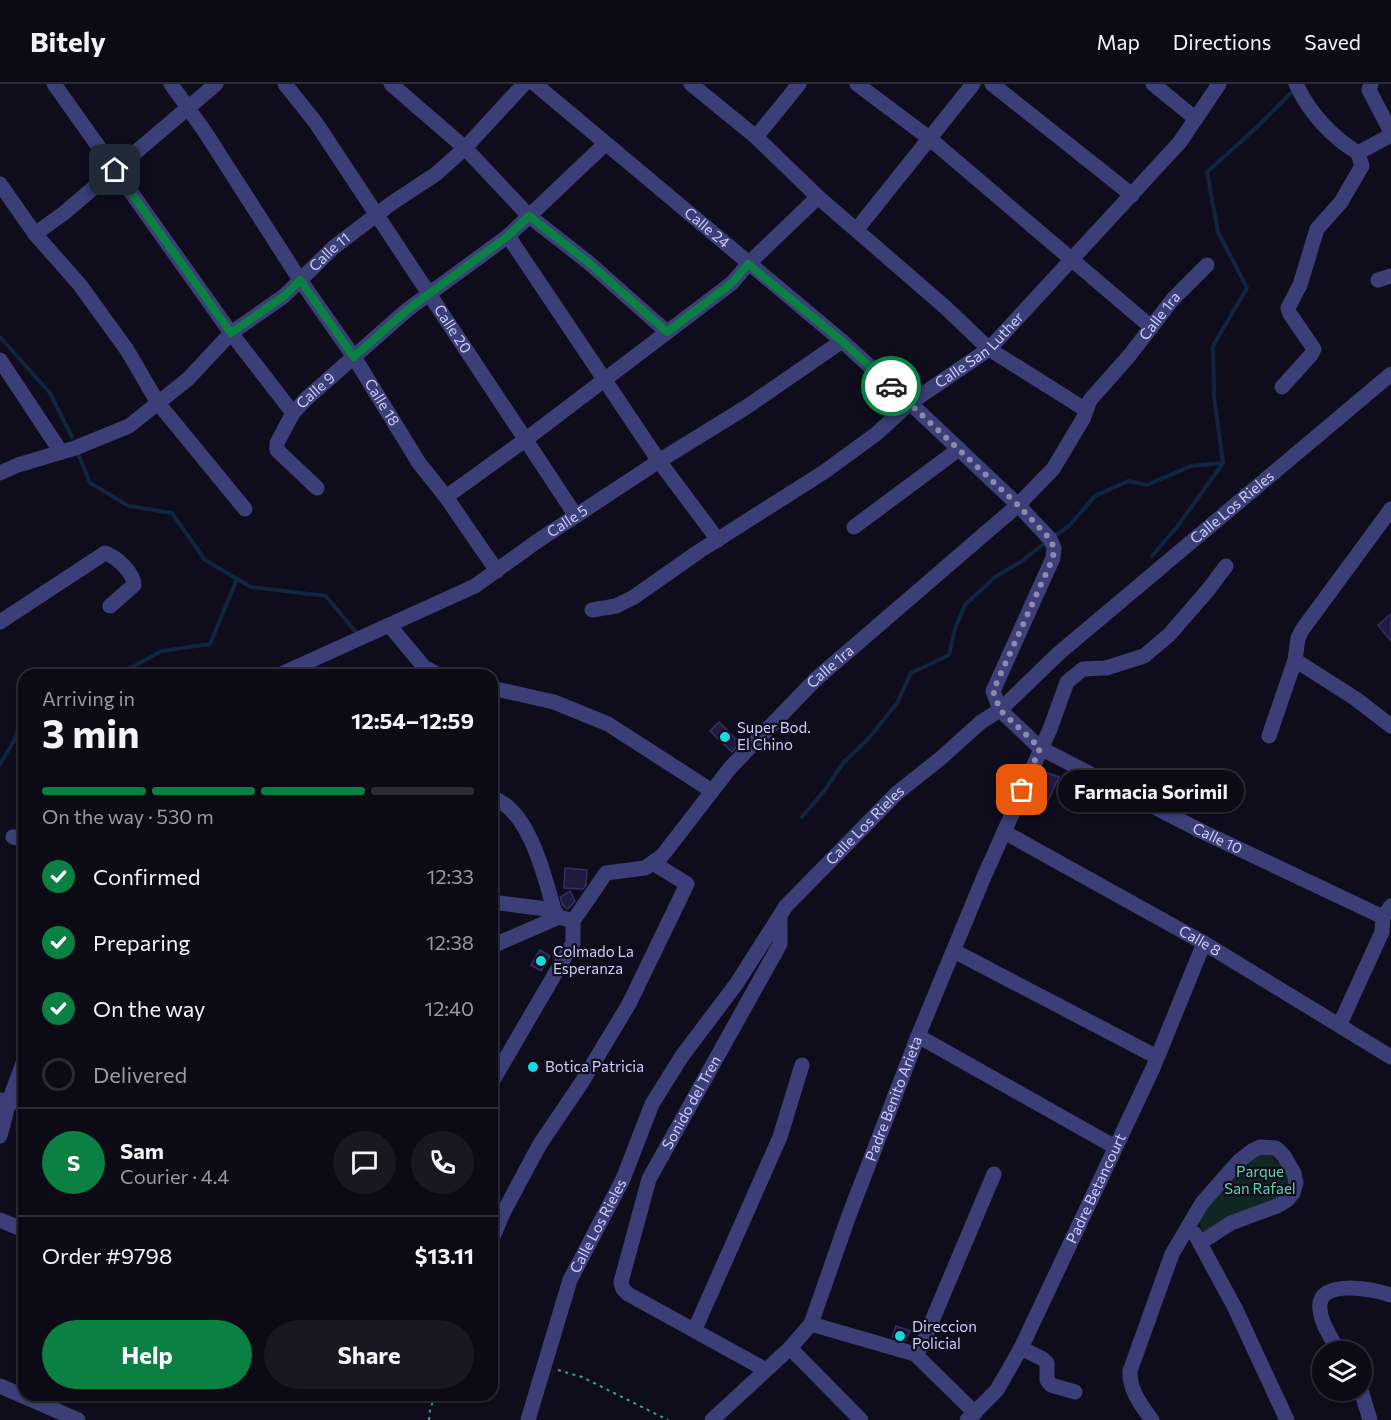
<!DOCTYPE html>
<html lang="en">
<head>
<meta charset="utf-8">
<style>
  body { margin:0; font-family:Commissioner,sans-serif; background:#191822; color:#f1f3f6; height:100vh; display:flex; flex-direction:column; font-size:22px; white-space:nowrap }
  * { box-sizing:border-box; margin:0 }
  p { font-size:20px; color:#9a9aa0 }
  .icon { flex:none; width:33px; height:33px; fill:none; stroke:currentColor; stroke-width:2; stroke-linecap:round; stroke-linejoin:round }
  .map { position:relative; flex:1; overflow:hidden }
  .side { position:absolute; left:18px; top:585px; width:480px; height:732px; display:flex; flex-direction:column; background:#0b0a15; border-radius:18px; box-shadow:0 2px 4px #0004,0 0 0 2px #2b2b34 }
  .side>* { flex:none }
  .tools { position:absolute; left:1312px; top:1257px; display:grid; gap:12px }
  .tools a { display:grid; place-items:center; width:60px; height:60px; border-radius:50%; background:#0b0a15; box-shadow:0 2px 4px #0004,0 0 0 2px #2b2b34; font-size:30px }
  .pin { position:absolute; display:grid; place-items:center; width:51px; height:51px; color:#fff; margin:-26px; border-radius:12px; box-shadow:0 3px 9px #0006 }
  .courier { position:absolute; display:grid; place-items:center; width:60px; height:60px; margin:-30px; border:4px solid #0b8043; border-radius:50%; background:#fff; color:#222; box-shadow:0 2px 8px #0007 }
  .bubble { position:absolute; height:42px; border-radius:21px; background:#0b0a15; box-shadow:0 2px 4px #0004,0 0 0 2px #2b2b34; font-size:20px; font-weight:700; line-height:42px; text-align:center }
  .headline em { font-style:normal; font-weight:700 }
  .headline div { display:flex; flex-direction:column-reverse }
  .headline { display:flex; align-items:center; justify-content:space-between; height:102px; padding:0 24px }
  h1 { font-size:39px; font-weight:700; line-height:45px }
  .bar { display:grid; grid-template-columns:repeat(4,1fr); gap:9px 6px; align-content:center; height:72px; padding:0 24px }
  .bar i { height:8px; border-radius:4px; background:#2b2b34 }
  .bar .selected { background:#0b8043 }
  .bar p { grid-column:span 4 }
  .line { display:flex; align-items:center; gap:15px; padding:0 24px; border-top:2px solid #2b2b34 }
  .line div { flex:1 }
  .round { display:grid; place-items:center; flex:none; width:63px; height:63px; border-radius:32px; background:#191822 }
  ol { padding:0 24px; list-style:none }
  li { display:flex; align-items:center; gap:18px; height:66px }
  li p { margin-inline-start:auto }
  li .icon { padding:6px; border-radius:50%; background:#0b8043; color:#fff; stroke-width:4 }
  li:last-child { color:#9a9aa0 }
  li i { width:33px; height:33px; border:3px solid #2b2b34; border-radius:50% }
  .action { display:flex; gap:12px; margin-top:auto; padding:12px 24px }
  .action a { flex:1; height:69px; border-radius:36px; background:#0b8043; color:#fff; font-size:24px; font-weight:700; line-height:69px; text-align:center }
  .action a+a { background:#191822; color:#f1f3f6 }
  header { display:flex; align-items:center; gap:36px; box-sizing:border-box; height:84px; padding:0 30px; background:#0b0a15; border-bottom:2px solid #2b2b34 }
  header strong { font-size:28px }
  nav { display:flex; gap:33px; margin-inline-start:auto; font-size:21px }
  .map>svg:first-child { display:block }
  .green { fill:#112623 }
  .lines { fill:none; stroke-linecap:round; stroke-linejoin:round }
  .stream { stroke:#10253e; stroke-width:4 }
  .building { fill:#1f1b3c; stroke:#362f66; stroke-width:1.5 }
  .path { stroke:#37a596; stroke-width:2; stroke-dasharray:3 4.5; stroke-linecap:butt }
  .minor { stroke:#3c3e77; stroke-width:15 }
  .done { stroke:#8c8aad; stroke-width:6; stroke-dasharray:0 10.8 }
  .route { stroke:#0b8043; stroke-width:8 }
  .poi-dot { fill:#13dbe0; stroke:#0f0d1c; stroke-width:2 }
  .labels { text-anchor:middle; stroke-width:4.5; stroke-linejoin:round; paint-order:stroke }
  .street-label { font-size:15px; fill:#cfcdfb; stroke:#0f0d1c }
  .poi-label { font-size:15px; fill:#cfcdfb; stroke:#0f0d1c; text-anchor:start }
  .park-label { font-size:15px; fill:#60d3ae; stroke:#0f0d1c }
</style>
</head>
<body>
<header>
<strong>Bitely</strong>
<nav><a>Map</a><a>Directions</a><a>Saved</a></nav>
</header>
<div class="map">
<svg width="1391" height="1336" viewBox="0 0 1391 1336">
  <rect width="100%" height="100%" fill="#0f0d1c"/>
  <path class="green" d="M1268,1068l21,22 3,6 -8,19 -73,33 -8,-1 -5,-11 7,-17 47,-48z"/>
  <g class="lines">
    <path class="stream" d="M0,253l50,56 22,44
      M77,367l13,32 39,23 43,7 33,47 46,27 75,9 33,40
      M1053,453l16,-11 26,-30 33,-15 19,4 44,-19 32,-3
      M1152,472l25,-29 46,-64 -9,-67 -1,-50 34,-58 -29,-56 -11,-60 49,-44 39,-39
      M117,591l45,-24 48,-7 27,-65
      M0,680l14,-23 10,-27
      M802,733l22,-26 20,-29 25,-24 28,-35 14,-30 38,-18 6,-26 10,-24 30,-28 27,-16 25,-20"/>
  </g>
  <path class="building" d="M1391,530v27l-13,-16z
    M719,638l21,21 -8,9 -22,-21z
    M1042,687l17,6 -14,30 -16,-8z
    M565,784l22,2 -1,15 -3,4 -19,-1z
    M570,807l5,10 -7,8 -5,-3 -3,-9z
    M540,866l10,6 -9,15 -10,-6z
    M896,1242l14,5 -5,10 -13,-4z"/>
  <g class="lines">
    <path class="path" d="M558,1286l24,7 86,43
      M429,1336l1,-10 5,-15"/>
    <g class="minor">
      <path d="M54,0l177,249 62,80"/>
      <path id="s1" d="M171,0l34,48 95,148 54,77 65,106 27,34 51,74"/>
      <path id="s2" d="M285,0l31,39 260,393"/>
      <path d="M391,0l74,64 64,68 59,46 79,70"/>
      <path id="s3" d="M535,0l307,257 68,62 108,102 32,34 4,9 -1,10 -60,133 7,19 40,38 161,83 182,86"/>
      <path d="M691,0l65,53 62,60 127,110 44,42 97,61"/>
      <path d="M857,0l72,54 222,189"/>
      <path d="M992,0l140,111"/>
      <path d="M1153,0l43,35"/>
      <path d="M1296,0c14,30 35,52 62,69"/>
      <path d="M1371,0l-2,6 22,42"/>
      <path d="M756,53l43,-53"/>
      <path d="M1358,69l33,-18"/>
      <path d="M0,100l35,50 45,51 47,65 31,53 87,106"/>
      <path d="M857,145l116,-145"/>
      <path d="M35,150l29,-21 152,-129"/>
      <path d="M508,152l151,225 59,79"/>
      <path d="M1378,196l13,-4"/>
      <path d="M0,276l61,92"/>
      <path d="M1282,303l29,-32 3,-6 -24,-35 -2,-6 12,-23 17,-56 24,-27 21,-36 -4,-13"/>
      <path id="s4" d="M0,389l18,-8 57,-17 54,-22 59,-47 43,-46 53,-37 50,-49 58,-44 44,-29 29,-26 59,-64"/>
      <path id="s5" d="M317,404l-40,-38v-7l16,-30 13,-14 101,-89 101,-74 97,-92"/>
      <path d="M446,413l79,-57 207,-157 16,-19 70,-67"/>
      <path d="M854,443l105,-78"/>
      <path id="s6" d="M592,526l24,-4 18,-9 64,-45 126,-80 52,-38 34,-31 79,-54 191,-207 39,-58"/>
      <path d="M0,538l105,-69c12,4 28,19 29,32l-24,21"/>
      <path d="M389,541l35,42 15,8"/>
      <path d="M1295,576l61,39 35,27"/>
      <path id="s7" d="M279,591l196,-89 61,-44 123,-81 89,-55 94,-65"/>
      <path d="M492,604l62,14 54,22 104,67"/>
      <path d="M1269,652l26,-76 3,-22 4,-8 89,-121"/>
      <path d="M492,714c37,11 53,79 62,112l5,7 14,4"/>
      <path id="s8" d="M1004,748l200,111 187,114"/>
      <path d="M13,753l11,2"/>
      <path d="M492,818l62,8"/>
      <path d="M492,862l67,-29"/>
      <path d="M954,867l203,106"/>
      <path d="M1340,940l42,-92 1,-15 8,-11"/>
      <path d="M918,952l197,111"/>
      <path id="s9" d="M492,998l81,-139v-22l33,-48 39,-5 17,-12 68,-88 86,-89 202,-174 35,-36 30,-50 7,-19 39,-44 44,-57 34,-34"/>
      <path d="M0,1016l24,3"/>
      <path d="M0,1052l9,-35 15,-40"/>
      <path d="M0,1136l24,10"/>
      <path d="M1195,1150l40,74 52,112"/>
      <path d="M492,1155l11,-26 37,-69 42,-62 47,-78 58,-120 -34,-21"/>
      <path d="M811,1240l104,30 6,-7 73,-173"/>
      <path d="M695,1245l85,-192 22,-72"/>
      <path d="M790,1264l71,72"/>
      <path d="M1021,1264l22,11 4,4v17l4,5 24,7"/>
      <path d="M1339,1268c-7,-13 -18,-28 -19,-43 -4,-32 55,-19 71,-14"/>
      <path d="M915,1270l60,59"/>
      <path id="s10" d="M766,1286l-138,-76 -5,-5 -2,-7 28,-103 131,-235v-27"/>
      <path d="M0,1302l78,34"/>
      <path d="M1361,1306l9,30"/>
      <path id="s11" d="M528,1336l42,-140 53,-101 29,-75 30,-48 55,-73 49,-77 111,-113 44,-35 40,-36 19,-12 59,-57 332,-279"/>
      <path id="s12" d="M712,1336l78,-72 21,-24 37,-106 70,-182 65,-157 67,-150 17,-47 16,-13 23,-1 38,-12 25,-21 39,-45 18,-24"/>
      <path id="s13" d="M967,1336l30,-30 24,-42 132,-280 51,-125"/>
      <path d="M1152,1336c-11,-15 -23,-30 -22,-49l42,-117 30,-51 37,-42 13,-10 8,-4 16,1 8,8 10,17 2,10 -3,10 -6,7 -10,6 -46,17 -31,20"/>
    </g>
  </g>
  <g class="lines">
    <path class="done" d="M891,302l127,119 32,34 4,9 -1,10 -60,133 7,19 40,38 -18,42"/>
    <path class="route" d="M115,86l116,163 53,-37 16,-16 54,77 53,-47 101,-74 21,-20 59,46 79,70 65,-49 16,-19 94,77 49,45"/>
  </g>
  <g class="poi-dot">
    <circle cx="725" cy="653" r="6"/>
    <circle cx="541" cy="877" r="6"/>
    <circle cx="533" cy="983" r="6"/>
    <circle cx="900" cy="1252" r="6"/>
  </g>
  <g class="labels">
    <g class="street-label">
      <text dy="5" stroke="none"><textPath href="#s3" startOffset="224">Calle 24</textPath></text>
      <text dy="5" stroke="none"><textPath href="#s4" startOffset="404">Calle 11</textPath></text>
      <text dy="5" stroke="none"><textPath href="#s9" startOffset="1041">Calle 1ra</textPath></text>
      <text dy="5" stroke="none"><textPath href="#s2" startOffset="297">Calle 20</textPath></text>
      <text dy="5" stroke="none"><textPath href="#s6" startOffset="470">Calle San Luther</textPath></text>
      <text dy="5" stroke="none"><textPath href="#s5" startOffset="128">Calle 9</textPath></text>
      <text dy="5" stroke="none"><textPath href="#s1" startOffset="382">Calle 18</textPath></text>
      <text dy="5" stroke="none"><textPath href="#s11" startOffset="1179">Calle Los Rieles</textPath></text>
      <text dy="5" stroke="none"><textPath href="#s7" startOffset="328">Calle 5</textPath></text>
      <text dy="5" stroke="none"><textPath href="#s9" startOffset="555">Calle 1ra</textPath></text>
      <text dy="5" stroke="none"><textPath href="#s11" startOffset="693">Calle Los Rieles</textPath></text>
      <text dy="5" stroke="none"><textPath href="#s3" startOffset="1128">Calle 10</textPath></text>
      <text dy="5" stroke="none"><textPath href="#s8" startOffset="224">Calle 8</textPath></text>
      <text dy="5" stroke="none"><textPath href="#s12" startOffset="378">Padre Benito Arieta</textPath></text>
      <text dy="5" stroke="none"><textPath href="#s10" startOffset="366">Sonido del Tren</textPath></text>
      <text dy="5" stroke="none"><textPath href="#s13" startOffset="267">Padre Betancourt</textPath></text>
      <text dy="5" stroke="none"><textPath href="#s11" startOffset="207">Calle Los Rieles</textPath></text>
    </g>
    <g class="poi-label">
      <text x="737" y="649">Super Bod.<tspan x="737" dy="17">El Chino</tspan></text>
      <text x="553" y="873">Colmado La<tspan x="553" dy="17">Esperanza</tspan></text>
      <text x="545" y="988">Botica Patricia</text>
      <text x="912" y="1248">Direccion<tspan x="912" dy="17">Policial</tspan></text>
    </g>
    <g class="park-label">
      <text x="1260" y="1093">Parque<tspan x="1260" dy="17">San Rafael</tspan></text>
    </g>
  </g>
</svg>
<div class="tools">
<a><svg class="icon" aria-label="layers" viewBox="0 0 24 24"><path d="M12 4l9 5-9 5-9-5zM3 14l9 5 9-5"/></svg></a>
</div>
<div class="pin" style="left:1022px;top:706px;background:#ea580c"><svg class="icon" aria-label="bag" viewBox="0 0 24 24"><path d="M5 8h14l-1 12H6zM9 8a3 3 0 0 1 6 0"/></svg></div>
<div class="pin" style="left:115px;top:86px;background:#1f2937"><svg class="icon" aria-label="home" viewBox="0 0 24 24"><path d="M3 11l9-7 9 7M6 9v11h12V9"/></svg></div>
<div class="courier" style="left:891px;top:302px"><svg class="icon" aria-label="car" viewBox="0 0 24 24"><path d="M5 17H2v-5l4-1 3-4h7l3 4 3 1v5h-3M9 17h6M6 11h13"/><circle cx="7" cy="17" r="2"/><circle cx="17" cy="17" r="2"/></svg></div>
<div class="bubble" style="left:1058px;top:686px;width:186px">Farmacia Sorimil</div>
<section class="side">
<div class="headline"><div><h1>3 min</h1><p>Arriving in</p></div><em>12:54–12:59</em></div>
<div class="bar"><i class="selected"></i><i class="selected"></i><i class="selected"></i><i></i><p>On the way · 530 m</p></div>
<ol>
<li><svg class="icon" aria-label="check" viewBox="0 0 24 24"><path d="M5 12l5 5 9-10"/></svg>Confirmed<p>12:33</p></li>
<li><svg class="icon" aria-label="check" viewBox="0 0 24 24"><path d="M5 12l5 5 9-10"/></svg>Preparing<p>12:38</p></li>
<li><svg class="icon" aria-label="check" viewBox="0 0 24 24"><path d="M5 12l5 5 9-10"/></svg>On the way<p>12:40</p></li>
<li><i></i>Delivered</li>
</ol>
<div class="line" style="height:108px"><b class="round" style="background:#0b8043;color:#fff">S</b><div><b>Sam</b><p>Courier · 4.4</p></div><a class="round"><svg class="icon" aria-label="chat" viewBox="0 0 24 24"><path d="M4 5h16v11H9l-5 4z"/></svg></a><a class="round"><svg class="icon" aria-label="phone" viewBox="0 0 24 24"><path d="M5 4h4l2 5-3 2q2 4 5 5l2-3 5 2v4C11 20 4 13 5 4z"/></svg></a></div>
<div class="line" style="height:78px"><div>Order #9798</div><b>$13.11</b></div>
<div class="action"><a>Help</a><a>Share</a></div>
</section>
</div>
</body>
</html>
